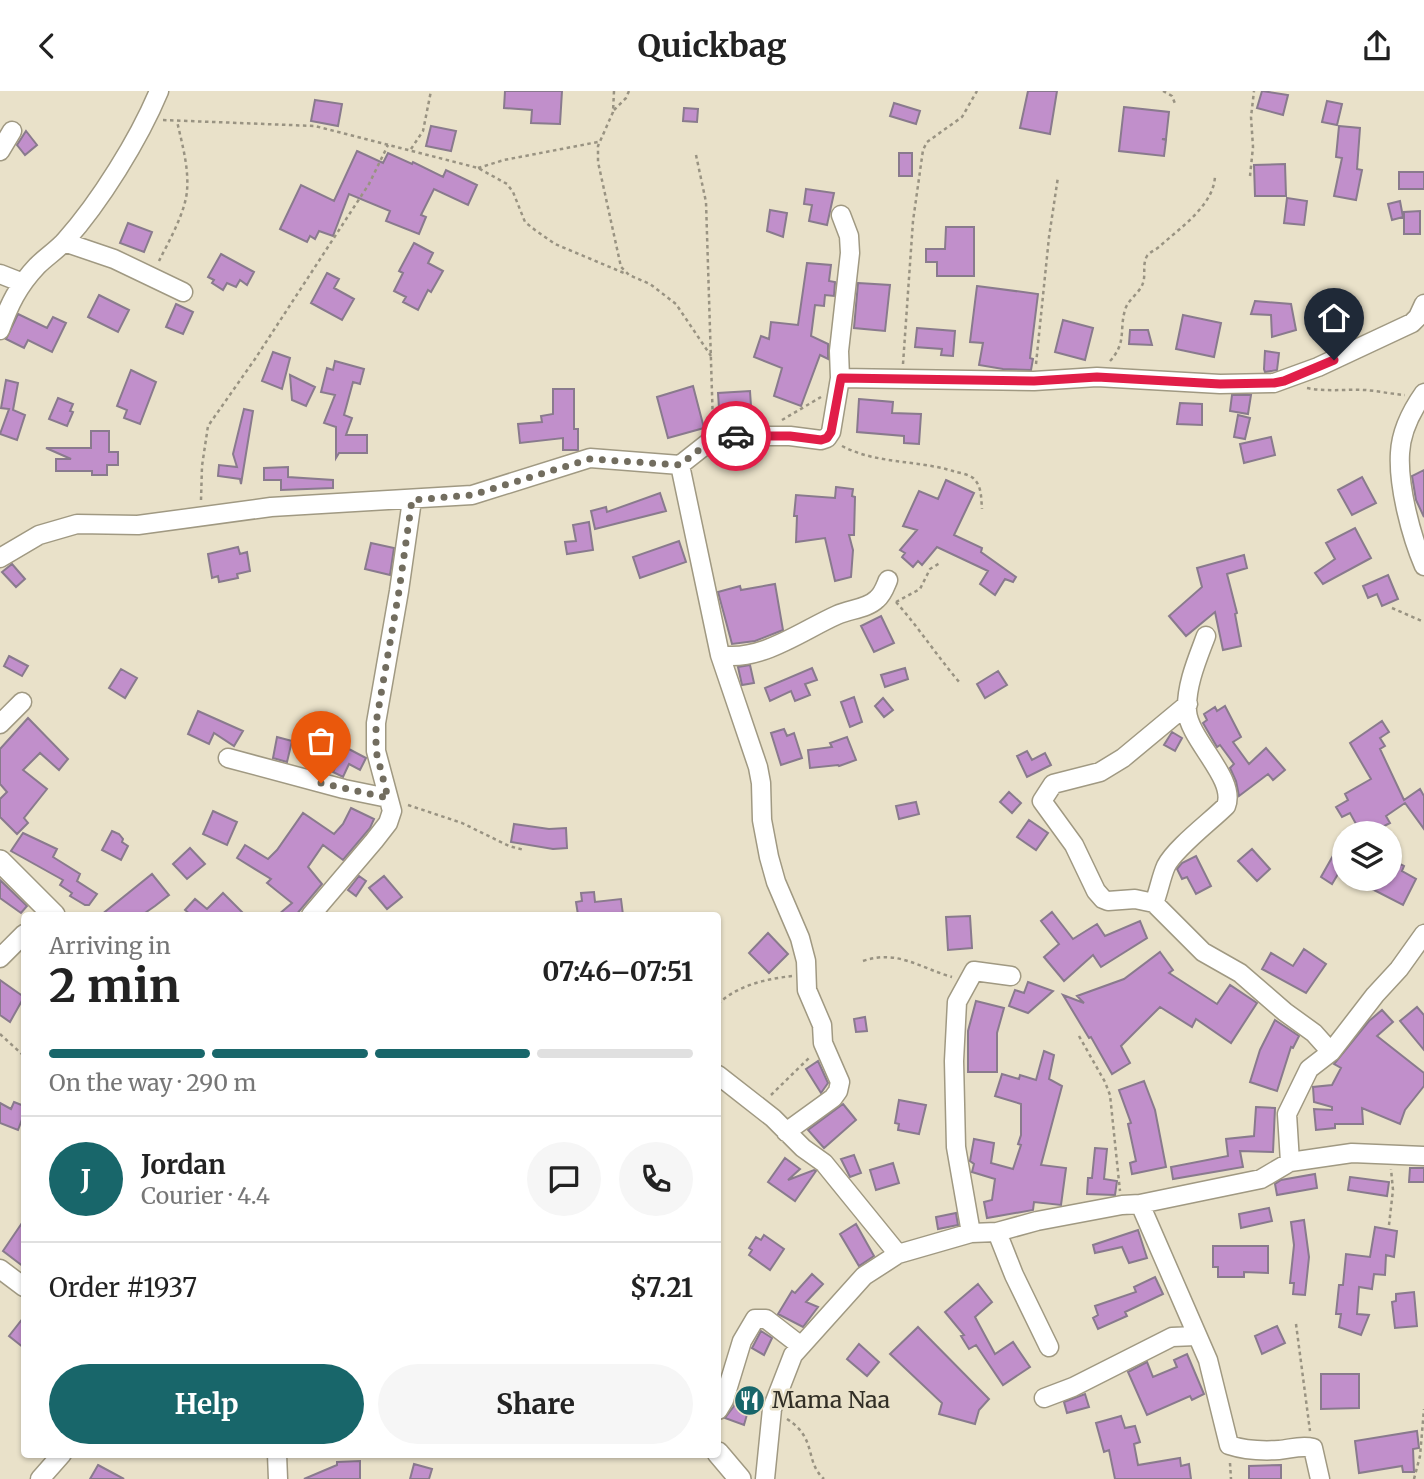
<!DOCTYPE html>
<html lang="en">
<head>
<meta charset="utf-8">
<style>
  body { margin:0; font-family:Merriweather,serif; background:#f6f6f6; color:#222; height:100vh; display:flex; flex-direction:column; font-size:26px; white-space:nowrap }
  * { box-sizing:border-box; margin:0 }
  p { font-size:23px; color:#767676 }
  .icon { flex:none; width:38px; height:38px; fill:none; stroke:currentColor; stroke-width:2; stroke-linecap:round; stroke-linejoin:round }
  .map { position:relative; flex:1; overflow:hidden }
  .drawer { position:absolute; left:21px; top:821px; width:700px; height:546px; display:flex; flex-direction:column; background:#fff; border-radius:7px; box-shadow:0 2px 5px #0004 }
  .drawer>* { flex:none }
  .fabs { position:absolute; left:1332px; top:730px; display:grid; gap:14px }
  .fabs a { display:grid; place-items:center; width:70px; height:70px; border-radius:50%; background:#fff; box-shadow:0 2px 5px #0004; font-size:35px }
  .pin { position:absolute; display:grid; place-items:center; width:60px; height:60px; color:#fff; margin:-72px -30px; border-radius:50% 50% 50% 0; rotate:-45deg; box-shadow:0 0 7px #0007 }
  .pin .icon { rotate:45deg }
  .courier { position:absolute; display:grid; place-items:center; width:70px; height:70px; margin:-35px; border:5px solid #e11d48; border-radius:50%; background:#fff; color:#222; box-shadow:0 2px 9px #0007 }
  .head em { font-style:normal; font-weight:700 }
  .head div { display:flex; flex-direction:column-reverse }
  .head { display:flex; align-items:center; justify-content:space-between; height:119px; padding:0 28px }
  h1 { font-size:46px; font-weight:700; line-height:52px }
  .bar { display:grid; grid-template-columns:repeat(4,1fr); gap:10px 7px; align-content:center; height:84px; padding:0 28px }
  .bar i { height:9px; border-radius:5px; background:#e0e0e0 }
  .bar .active { background:#18666a }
  .bar p { grid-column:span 4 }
  .line { display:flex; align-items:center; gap:18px; padding:0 28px; border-top:2px solid #e0e0e0 }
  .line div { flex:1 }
  .round { display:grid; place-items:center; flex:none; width:74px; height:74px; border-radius:37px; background:#f6f6f6 }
  .primary-button { display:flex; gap:14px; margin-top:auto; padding:14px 28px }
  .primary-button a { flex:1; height:80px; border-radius:42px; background:#18666a; color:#fff; font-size:28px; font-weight:700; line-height:80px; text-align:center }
  .primary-button a+a { background:#f6f6f6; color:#222 }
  header { display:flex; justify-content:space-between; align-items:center; height:91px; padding:0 28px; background:#fff; font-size:32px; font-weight:700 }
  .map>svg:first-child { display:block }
  .building { fill:#c18fcb; stroke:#897a8d; stroke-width:2 }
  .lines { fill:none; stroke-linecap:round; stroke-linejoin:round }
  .minor-casing { stroke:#a09982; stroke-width:21 }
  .tertiary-casing { stroke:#a09982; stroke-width:24 }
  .path { stroke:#999382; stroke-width:2.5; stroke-dasharray:3.5 3.5; stroke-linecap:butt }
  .minor { stroke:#fff; stroke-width:18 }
  .tertiary { stroke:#fff; stroke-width:21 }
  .done { stroke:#726d5f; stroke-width:7; stroke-dasharray:0 12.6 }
  .route { stroke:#e11d48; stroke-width:9 }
  .labels { text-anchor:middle; stroke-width:5; stroke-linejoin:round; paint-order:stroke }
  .poi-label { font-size:23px; fill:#322f26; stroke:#e9e1c9; text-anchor:start }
</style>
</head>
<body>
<header><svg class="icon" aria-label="back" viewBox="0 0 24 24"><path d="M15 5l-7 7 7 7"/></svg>Quickbag<svg class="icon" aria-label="share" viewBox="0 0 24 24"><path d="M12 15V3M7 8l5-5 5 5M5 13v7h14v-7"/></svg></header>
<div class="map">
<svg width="1424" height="1388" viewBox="0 0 1424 1388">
  <rect width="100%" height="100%" fill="#e9e1c9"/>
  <path class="building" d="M505,0h57l-2,33 -29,-1 1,-13 -28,-2z
    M1028,0h29l-7,43 -30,-6z
    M1262,0l26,4 -5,20 -26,-7z
    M315,9l27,4 -4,22 -27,-5z
    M1327,10l15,3 -5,21 -15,-3z
    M894,12l26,8 -4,13 -26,-8z
    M1124,16l45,5 -3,27h-4l4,1 -2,16 -45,-5z
    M684,17l14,1 -1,13 -14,-1z
    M431,35l25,5 -5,20 -25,-5z
    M1339,35l21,2 -3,41 5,1 -6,30 -22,-4 8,-38 -6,-1z
    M26,40l11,14 -12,10 -8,-10z
    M357,60l26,12 5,-10 24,11 1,-2 30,15 3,-7 31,15 -9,20 -34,-16 -13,26 5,2 -7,17 -33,-13 4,-10 -41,-17 -16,42 -14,-5 -4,8 -5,-3 -3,6 -27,-13 21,-44 33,16z
    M899,62h13v23h-13z
    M1285,73l1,32h-31l-1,-31z
    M1399,81h25v17h-25z
    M806,98l28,4 -7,32 -18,-4 3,-16 -8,-1z
    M1287,107l20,3 -3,24 -20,-2z
    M1400,110l3,16 -11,3 -4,-16z
    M770,119l17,3 -4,24 -16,-6z
    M1420,120v23h-16v-22z
    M128,132l24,9 -8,20 -24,-9z
    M946,136h28v49h-37v-14h-11v-13h19z
    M414,152l19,10 -5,10 15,8 -12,21 -3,-2 -10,20 -15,-8 3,-5 -12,-6 9,-18 -4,-2z
    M221,163l33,18 -7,13 -7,-5 -4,7 -9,-4 -4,7 -11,-7 2,-3 -6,-3z
    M807,172l24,2 -2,16 6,1 -1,14 -9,-1 -1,11 -9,-1 -4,31 17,8v15l-8,-4 -19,51 -27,-10 8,-28 -28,-11 7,-21 8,3 2,-17 27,3z
    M327,182l12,6 -5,9 20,11 -12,21 -31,-17z
    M858,192l32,2 -5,46 -31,-3z
    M977,195l61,8 -8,64 3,1 -2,11 -28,-1 -24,-4 4,-22 -13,-1z
    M99,204l30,15 -11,22 -30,-15z
    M1255,210l36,3 5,26 -24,7 -1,-22 -20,-1z
    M176,213l17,8 -10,22 -17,-7z
    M18,223l29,14 6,-11 13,6 -14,29 -24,-12 -4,8 -18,-9z
    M1183,224l38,8 -7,34 -38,-8z
    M1063,229l30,8 -8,32 -30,-8z
    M917,237l38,3 -2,25 -12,-1 1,-6 -27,-2z
    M1130,239h18l4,15 -23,-1z
    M1265,260l14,2 -2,17 -12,2 -1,-3z
    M273,261l17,6 -8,31 -20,-8z
    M335,270l29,8 -4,15 -7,-2 -9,33 8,3 -6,17h21v18h-28l-3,5v-31l-12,-4 11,-28 -14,-3 6,-24 6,2z
    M131,279l25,12 -16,42 -16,-6 3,-8 -10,-4z
    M290,284l25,12 -9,19 -14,-6z
    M6,289l12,3 -5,27 12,5 -8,25 -17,-6 9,-25 -8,-1z
    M693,295l11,42 -36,10 -11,-41z
    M553,298h21v40h4v21h-15v-12l-43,5 -2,-19 24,-2 -1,-6 12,-2z
    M750,300l2,30 -32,2 -2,-30z
    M1232,304h19l-3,19 -18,-3z
    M58,307l15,6 -3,7 3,1 -6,14 -18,-7z
    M859,308l34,3 -1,11 29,1 -2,30 -15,-1v-7l-47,-4z
    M1180,312l22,1v21l-25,-1z
    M244,318l9,2 -12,73 -1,-5 -22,-3 1,-11 18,2 -4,-13z
    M1238,324l12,3 -5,21 -11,-2z
    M91,340h18v21h9v13h-11v10h-15v-4h-36v-12h15l-25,-11h45z
    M1271,346l4,18 -31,8 -4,-19z
    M288,376v10l45,3v8l-52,2v-10h-17v-12z
    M1424,379v47l-8,-17 -4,-24z
    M1362,386l14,26 -24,12 -14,-25z
    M946,389l28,13 -20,42 28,13 -1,4 35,25 -3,5 -8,-3 -10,16 -15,-11 8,-13 -51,-24 -15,18 -4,-4 -5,6 -11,-10 3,-4 -5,-3 17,-20 -14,-4 16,-35 19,8z
    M836,396l17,2 -1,7 3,1 -1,38h-5l4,15 -2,27 -16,4 -10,-43 -29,4 1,-26h-3l2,-21 39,3z
    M660,402l6,18 -71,18 -4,-18 15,-4 1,5z
    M589,431l4,28 -26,4 -2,-12 11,-1 -3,-16z
    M1355,437l16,30 -48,26 -8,-11 20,-14 -9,-16z
    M679,450l7,21 -46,16 -7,-21z
    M371,452l23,5 -4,27 -25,-6z
    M238,456l2,7 7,-2 3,19 -13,3 1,4 -19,4 -1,-6 -6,2 -4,-24z
    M1244,464l3,13 -20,6 10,39 -2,1 6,32 -18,4 -8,-38 -29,24 -17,-20 33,-29 -5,-19z
    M12,473l13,15 -9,8 -14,-15z
    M1388,484l10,24 -16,7 -5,-12 -9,4 -5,-12z
    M775,493l8,46 -28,11 -23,3 -14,-52 22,-6 1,4z
    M881,525l13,27 -20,9 -13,-26z
    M9,565l19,10 -6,10 -18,-10z
    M750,574l4,18 -12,2 -4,-18z
    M812,577l5,12 -12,4 5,11 -15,6 -4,-10 -21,10 -5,-13z
    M905,577l3,11 -23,8 -4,-12z
    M121,578l16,9 -12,20 -16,-10z
    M998,580l9,14 -22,13 -8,-14z
    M854,606l8,25 -12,5 -9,-25z
    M883,607l10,12 -9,7 -9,-11z
    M1225,615l16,31 -8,5 16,22 17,-16 19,22 -12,10 -5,-6 -29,22 -3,-15 -6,-13 4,-4 -14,-19 -3,2 -14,-24 4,-3 -3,-6 11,-7 2,4z
    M198,620l45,20 -9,15 -20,-13 -5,11 -21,-10z
    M28,627l40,41 -9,11 -19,-17 -17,17 24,19 -23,29 4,5 -11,11 -17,-17v-18l7,-7 -7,-8v-35z
    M1382,630l7,11 -9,6 5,8 -5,3 24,51 16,-11 4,7v33l-19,-26 -19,13 4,7 -19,10h-10l-11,-20 -8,4 -6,-10 12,-7 -3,-6 26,-15 -21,-36z
    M784,638l3,7 7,-3 8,25 -21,7 -10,-32z
    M1172,641l10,6 -7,13 -11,-6z
    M277,646l15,4 -5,21 -14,-4z
    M847,646l9,23 -17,6 -1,-1 -28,3 -2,-18 24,-3 -2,-4z
    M345,656l21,11 -6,12 -11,-6 -6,13 -10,-5z
    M1027,660l5,9 13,-7 6,12 -24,12 -10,-21z
    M1009,701l12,11 -9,10 -12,-11z
    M916,711l3,12 -20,5 -3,-13z
    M351,717l23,11 -4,9 -27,32 -20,-15 -15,22 14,17 -26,31h-18l14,-12 -25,-20 4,-4 -34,-21 8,-13 23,14 9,-9 26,-37 31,21 9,-10z
    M213,720l24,11 -10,23 -24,-11z
    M1029,729l19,13 -12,17 -19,-13z
    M514,733l35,5 17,-1 1,20 -14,1 -42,-7z
    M112,740l7,3 4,5 -1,3 6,4 -7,14 -19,-10z
    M23,742l34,16 -4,8 27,17 -3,7 20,13 -8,11h-4l-15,-9 2,-3 -12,-8 3,-5 -52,-29z
    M1344,745v28l-12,20 -11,-7z
    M190,757l15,16 -18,15 -14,-15z
    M1252,758l18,20 -13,12 -19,-20z
    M1196,765l15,30 -15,8 -9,-17 -5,2 -5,-10 5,-6z
    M1390,768l14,7 -2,5 14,8 -13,26 -31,-16 5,-10h13z
    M152,783l17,21 -14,11 -13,9h-41z
    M359,785l7,5 -10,15 -8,-6z
    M384,785l18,21 -15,12 -18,-21z
    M0,789l27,26 -6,7 -21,-15z
    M594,801l1,10 26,-3 2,16h-45l-2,-13 6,-1 -1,-8z
    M223,802l22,22h-54l-6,-5 10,-11 12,10z
    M1052,821l21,27 24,-15 8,12 35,-15 7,17 -46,29 -8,-12 -29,26 -20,-24 15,-13 -18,-23z
    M970,825l2,32 -24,2 -2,-33z
    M768,842l20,21 -19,19 -20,-20z
    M1304,858l22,15 -20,29 -44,-24 9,-16 22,13z
    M1160,861l13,18 -4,3 48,31 13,-19 27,18 -26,40 -35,-24 -4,8 -32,-20 -39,39 9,17 -18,11 -21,-37 -2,1 -26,-43 21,8 -7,-7 47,-17z
    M0,889l24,17 -14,25 -10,-7z
    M1028,891l25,9 -25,22 -19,-7 6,-16 9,3z
    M976,910l28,7 -7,25v39h-29v-41z
    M1417,916l7,8v35l-24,-29z
    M1382,919l11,12 -16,14 47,37v13l-19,24 -5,14 -38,-16 1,16h-28v4l-19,2 -2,-21 18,1v-3l-18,-5 -1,-15 19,-2 9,-17 -7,-4 35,-43z
    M865,926l2,14 -11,1 -2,-13z
    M1275,929l24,16 -6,12 -2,-1 -14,44 -27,-9 10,-32z
    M1044,960l10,4 -5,24 13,7 -21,79 25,3 -5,37 -27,-3 -1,8 -46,8 -3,-16 8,-2 3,-21 -23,-7 2,-8 -4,-3 4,-22 20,4 -3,20 22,6 8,-24 -3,-1 3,-9v-31l-26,-8 7,-22 17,5 1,-4 16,5z
    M818,970l10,22 -7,10 -15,-24z
    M1144,990l11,29 11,57 -34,7 -2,-11 6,-2 -8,-37 3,-1 -12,-33z
    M899,1009l27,5 -7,29 -21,-4 1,-6 -4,-1z
    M14,1011l10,4v8l-6,16 -18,-7v-20l11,6z
    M843,1013l13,16 -32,28 -16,-18z
    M1256,1016l19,1 -2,44 -33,-1 3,16 -70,12 -2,-12 57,-11 -2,-17 28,-3z
    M1095,1057l12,1 -3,30 13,2 -2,14 -28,-1 1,-16h4z
    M854,1064l7,18 -11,4 -9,-18z
    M785,1067l15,11 -12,11 26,-10 2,1 -21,30 -27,-19z
    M893,1072l6,20 -23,7 -6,-20z
    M1410,1077h14v14h-15z
    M1315,1083l2,14 -40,7 -2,-11 6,-4z
    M1350,1086l39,5 -2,14 -39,-6z
    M1269,1117l3,13 -31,7 -2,-14z
    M956,1122l2,12 -20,4 -2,-12z
    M24,1129v47l-21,-16z
    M1304,1129l5,37 -4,38 -12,-1 1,-11h-4l4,-38 -3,-23z
    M856,1133l18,32 -15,10 -19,-32z
    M1375,1136l22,4 -3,26 -8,-2 -1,20 -11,-1 -2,15 -13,-2 -2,27 12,1 -8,20 -22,-8 2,-13h-5l3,-29h4l3,-31 24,3z
    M1138,1139l9,28 -18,5 -7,-16 -27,6 -2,-8z
    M764,1144l20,14 -14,21 -21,-15 3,-5 -3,-2 7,-11 5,3z
    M1213,1155h55v27l-24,-1v5h-26v-10h-5z
    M812,1183l11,10 -17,18 12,5 -15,20 -25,-13 14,-23 3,2z
    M1155,1186l8,17 -38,18 2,4 -29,13 -5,-11 5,-3 -3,-9 41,-14 -2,-5z
    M978,1193l14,18 -17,15 20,37 18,-12 17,25 -27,18 -27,-40 -7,4 -8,-13 3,-1 -19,-23z
    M1414,1201l3,34 -22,2 -3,-26 4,-1v-7z
    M24,1226v31l-15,-12z
    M1277,1235l8,17 -23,11 -7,-18z
    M918,1236l71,72 -10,11 -4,14 -36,-10 3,-11 -52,-49z
    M761,1240l11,7 -8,17 -12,-7z
    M859,1253l20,18 -12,14 -20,-17z
    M1187,1263l17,40 -12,6 -2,-4 -43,19 -19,-43 19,-10 6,15 24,-10 -3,-7z
    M1321,1283h38v34l-38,1z
    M738,1301l14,5 -8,28 -19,-7 9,-12z
    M1085,1303l4,13 -22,6 -3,-11z
    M1121,1325l4,12 10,-2 5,16 -6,2 4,21 42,-7 1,8 8,-2 2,15h-76l-6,-29 -5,2 -8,-29z
    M1417,1340l2,17 -6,1 1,23h-11l-1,-6 -43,7 -4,-32z
    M360,1370v18h-56l33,-14v-3z
    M414,1373l18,5 -3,10h-19z
    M98,1374l26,14h-34z
    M1281,1374v14h-32v-13z"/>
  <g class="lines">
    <defs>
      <path id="minor" d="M0,60l12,-20
        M64,151l50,17 69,33
        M0,183l23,9
        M0,239c9,-25 18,-44 37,-64 9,-9 20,-16 28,-25 35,-39 74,-102 94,-150
        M840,287l194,3 63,-4 123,7 54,-1 44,-16 94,-44 6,-6 6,-13
        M1424,302c-12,17 -23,39 -24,60 -2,33 11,83 24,113
        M680,374l40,190c41,7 81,-24 117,-40 13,-6 30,-6 40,-16 6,-5 8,-12 11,-19
        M0,467l39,-23 38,-11 61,1 133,-18 201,-12 118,-37 90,7 33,-26 29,-3h48l31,4 6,-2 4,-6 9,-54 -1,-27 11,-98 -1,-17 -8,-21
        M1206,545c-9,24 -20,49 -19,75 2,29 50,68 39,95 -15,15 -51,42 -60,60 -5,11 -7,25 -12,37l49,49 37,21 45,39 29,21 17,19
        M720,564l38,112 3,16 1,37 7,37 7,25 24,56 6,23 1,29 15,35 1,18 17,39 -2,9 -5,7 -47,34
        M0,633l22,-22
        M228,667l116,31 44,9
        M1154,812l-19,-4 -27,2 -5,-2 -7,-8 -22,-46 -32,-44 11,-17 47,-12 23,-14 65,-54
        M311,824l63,-74 14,-18 4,-12 -16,-60v-28l23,-132 13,-91
        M0,867l24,-24
        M718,984l55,43 30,30 21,15 74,91
        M1290,1071l-3,-48 22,-45 22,-17 44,-57 24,-26 25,-35
        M1140,1113l68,156 21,85c15,5 34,6 50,5 12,-1 22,-5 34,-2l7,31
        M997,1141l17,43 35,72
        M971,1142l-15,-86 -2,-86 3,-59 17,-31 37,5
        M0,1178l24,18
        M1044,1307l29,-11 99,-50 24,-1
        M718,1319l6,-10 18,-59 13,-22h11l35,27
        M277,1363l1,25
        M40,1388l22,-25
        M765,1388l7,-70 21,-54 71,-79 34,-22 73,-21 26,-1 40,-11 85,-16 18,-1 121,-25 29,-17 62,-9 72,3"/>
      <path id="tertiary" d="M0,770l54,54
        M718,1362l22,26"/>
    </defs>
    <use href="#minor" class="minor-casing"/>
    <use href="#tertiary" class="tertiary-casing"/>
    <path class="path" d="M614,0l-1,21 -15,34v16l23,105 8,8 21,9 26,20 35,52
      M1163,0l9,5 4,10
      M614,19l12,-12 3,-7
      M163,29l152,6 163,42 29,16 6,8 12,30 10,8 20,14 69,29
      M411,58l12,-18 8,-40
      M696,64l10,47 7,223
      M478,77l26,-8 94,-18
      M1250,85l3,-29 -2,-30 3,-26
      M159,170c10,-20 26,-48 28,-70 2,-24 -5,-47 -10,-70
      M1110,270c17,-19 9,-30 15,-51 3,-11 15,-17 18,-27 3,-9 -1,-18 4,-27 4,-5 9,-6 13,-10 20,-18 54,-41 55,-70
      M903,273l10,-143 10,-71 4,-8 35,-25 15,-26
      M1036,273l13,-127 9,-60
      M1307,297c19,4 38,1 58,2 13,1 26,4 40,5
      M782,329l39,-23
      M842,355c34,18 75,14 111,25 6,2 15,3 20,7 9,8 8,20 9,31
      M201,409l1,-34 6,-40 47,-67 114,-175 19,-39
      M896,511c23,26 41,54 64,81
      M896,511l24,-13 10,-20 10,-6
      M1392,517l32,14
      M408,714l54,18 47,23 15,4
      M863,870c34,-12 57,7 89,16
      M718,913c20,-19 48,-25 74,-28
      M0,943l24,22
      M1079,945l26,46 5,13 10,96
      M771,1004l40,-39
      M1389,1134l4,-35 -2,-21
      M1296,1233l14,107
      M787,1328c31,20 17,42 37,60
      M1230,1372l1,16
      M1414,1388l6,-23 4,-47"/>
    <use href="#minor" class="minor"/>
    <use href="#tertiary" class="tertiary"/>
  </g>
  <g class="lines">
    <path class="done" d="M321,692l67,15 -12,-47v-28l23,-132 13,-91 60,-5 118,-36 90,6 33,-26 23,-3"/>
    <path class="route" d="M736,345h54l31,4 6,-2 4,-6 10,-54 193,3 63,-4 123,7 54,-1 10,-2 50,-21"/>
  </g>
  <defs>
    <symbol id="restaurant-disc" viewBox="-11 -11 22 22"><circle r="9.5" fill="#18666a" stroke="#e9e1c9"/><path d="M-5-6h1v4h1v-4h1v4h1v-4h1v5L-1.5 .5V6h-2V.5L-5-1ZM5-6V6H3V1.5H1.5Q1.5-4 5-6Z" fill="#fff"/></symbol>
  </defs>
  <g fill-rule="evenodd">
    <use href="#restaurant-disc" x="732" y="1292" width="35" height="35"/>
  </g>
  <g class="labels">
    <g class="poi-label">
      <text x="772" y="1317">Mama Naa</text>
    </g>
  </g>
</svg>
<div class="fabs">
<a><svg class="icon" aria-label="layers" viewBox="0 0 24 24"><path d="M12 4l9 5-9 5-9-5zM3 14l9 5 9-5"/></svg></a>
</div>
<div class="pin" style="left:321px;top:692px;background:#ea580c"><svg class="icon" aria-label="bag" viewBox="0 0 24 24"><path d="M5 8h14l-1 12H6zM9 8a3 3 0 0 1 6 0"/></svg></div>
<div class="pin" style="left:1334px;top:269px;background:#1f2937"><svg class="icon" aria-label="home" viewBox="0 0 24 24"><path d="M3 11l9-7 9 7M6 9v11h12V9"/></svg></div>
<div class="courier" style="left:736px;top:345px"><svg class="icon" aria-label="car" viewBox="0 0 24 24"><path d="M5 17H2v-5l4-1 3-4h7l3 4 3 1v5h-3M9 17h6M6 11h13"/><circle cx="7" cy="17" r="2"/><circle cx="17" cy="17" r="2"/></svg></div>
<section class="drawer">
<div class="head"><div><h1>2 min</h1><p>Arriving in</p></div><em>07:46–07:51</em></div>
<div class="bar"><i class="active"></i><i class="active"></i><i class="active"></i><i></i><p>On the way · 290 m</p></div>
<div class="line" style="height:126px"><b class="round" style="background:#18666a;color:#fff">J</b><div><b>Jordan</b><p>Courier · 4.4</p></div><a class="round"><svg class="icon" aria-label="chat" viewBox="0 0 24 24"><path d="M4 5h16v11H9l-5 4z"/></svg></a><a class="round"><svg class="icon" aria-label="phone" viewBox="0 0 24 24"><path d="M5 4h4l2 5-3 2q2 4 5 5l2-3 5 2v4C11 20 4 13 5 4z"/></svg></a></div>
<div class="line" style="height:91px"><div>Order #1937</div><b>$7.21</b></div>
<div class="primary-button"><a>Help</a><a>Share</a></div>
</section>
</div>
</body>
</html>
